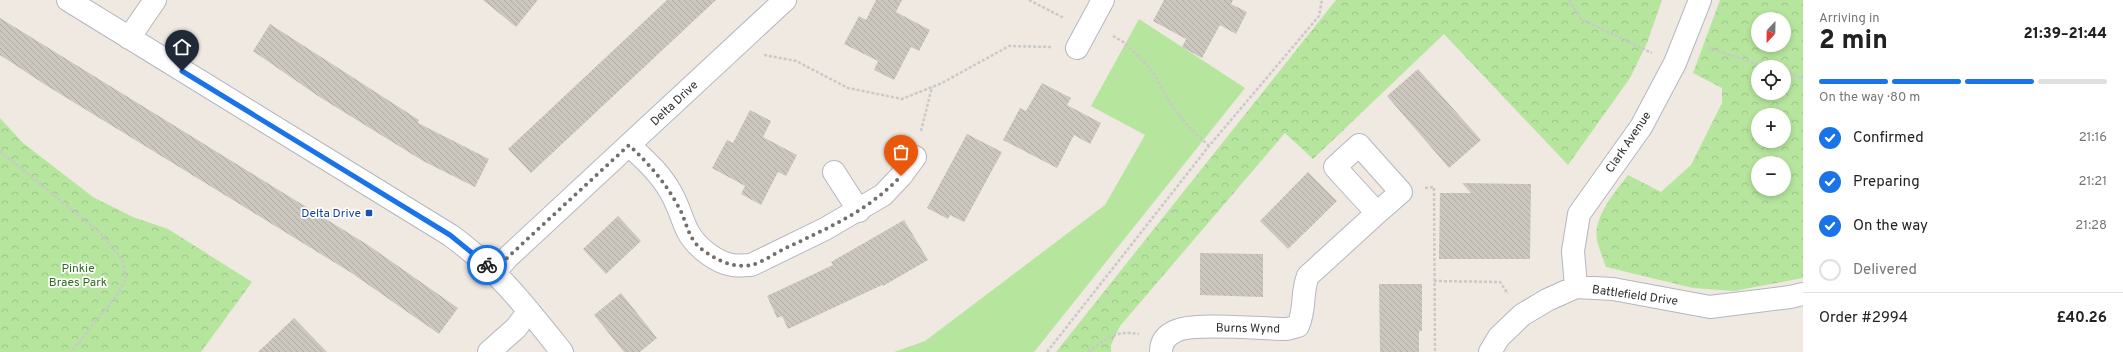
<!DOCTYPE html>
<html lang="en">
<head>
<meta charset="utf-8">
<style>
  body { margin:0; font-family:Overpass,sans-serif; background:#f2f2f2; color:#222; height:100vh; display:flex; flex-direction:column; font-size:15px; white-space:nowrap }
  * { box-sizing:border-box; margin:0 }
  p { font-size:13px; color:#767676 }
  .icon { flex:none; width:22px; height:22px; fill:none; stroke:currentColor; stroke-width:2; stroke-linecap:round; stroke-linejoin:round }
  .map { position:relative; flex:1; overflow:hidden }
  .drawer { display:flex; flex-direction:column; background:#fff; width:320px }
  .drawer>* { flex:none }
  .needle { width:26px; rotate:202deg }
  .controls { position:absolute; left:1751px; top:12px; display:grid; gap:8px }
  .controls a { display:grid; place-items:center; width:40px; height:40px; border-radius:50%; background:#fff; box-shadow:0 2px 6px #0003; font-size:20px }
  .pin { position:absolute; display:grid; place-items:center; width:34px; height:34px; color:#fff; margin:-41px -17px; border-radius:50% 50% 50% 0; rotate:-45deg; box-shadow:0 0 4px #0007 }
  .pin .icon { rotate:45deg }
  .courier { position:absolute; display:grid; place-items:center; width:40px; height:40px; margin:-20px; border:3px solid #1a73e8; border-radius:50%; background:#fff; color:#222; box-shadow:0 1px 5px #0007 }
  .headline em { font-style:normal; font-weight:800 }
  .headline div { display:flex; flex-direction:column-reverse }
  .headline { display:flex; align-items:center; justify-content:space-between; height:68px; padding:0 16px }
  h1 { font-size:26px; font-weight:800; line-height:30px }
  .bar { display:grid; grid-template-columns:repeat(4,1fr); gap:6px 4px; align-content:center; height:48px; padding:0 16px }
  .bar i { height:5px; border-radius:3px; background:#e0e0e0 }
  .bar .current { background:#1a73e8 }
  .bar p { grid-column:span 4 }
  .line { display:flex; align-items:center; gap:10px; padding:0 16px; border-top:1px solid #e0e0e0 }
  .line div { flex:1 }
  ol { padding:0 16px; list-style:none }
  li { display:flex; align-items:center; gap:12px; height:44px }
  li p { margin-inline-start:auto }
  li .icon { padding:4px; border-radius:50%; background:#1a73e8; color:#fff; stroke-width:4 }
  li:last-child { color:#767676 }
  li i { width:22px; height:22px; border:2px solid #e0e0e0; border-radius:50% }
  main { display:flex; flex:1; min-height:0 }
  .map>svg:first-child { display:block }
  .grass { fill:#b6e59e }
  .forest { fill:url(#forest-crowns); fill-rule:evenodd }
  .building { fill:url(#building-back-hatch) }
  .lines { fill:none; stroke-linecap:round; stroke-linejoin:round }
  .minor-casing { stroke:#b4b7c1; stroke-width:24 }
  .path { stroke:#c9c9c9; stroke-width:2.5; stroke-dasharray:3 2; stroke-linecap:butt }
  .minor { stroke:#fff; stroke-width:22 }
  .done { stroke:#726f6d; stroke-width:4; stroke-dasharray:0 7.2 }
  .route { stroke:#1a73e8; stroke-width:5 }
  .transit-dot { fill:#1a4fb4; stroke:#fff; stroke-width:1.5 }
  .labels { text-anchor:middle; stroke-width:3.5; stroke-linejoin:round; paint-order:stroke }
  .street-label { font-size:12px; fill:#2e2e2e; stroke:#fff }
  .transit-label { font-size:12px; fill:#164399; stroke:#fff; text-anchor:end }
  .park-label { font-size:12px; fill:#2c6e1b; stroke:#fff }
</style>
</head>
<body>
<main>
<div class="map">
<svg width="1803" height="352" viewBox="0 0 1803 352">
  <defs>
    <pattern id="forest-crowns" width="20" height="18" patternUnits="userSpaceOnUse"><rect width="20" height="18" fill="#b6e59e"/><path d="M2 6a3 3 0 1 1 6 0M12 15a3 3 0 1 1 6 0" fill="none" stroke="#9dc588"/></pattern>
    <pattern id="building-back-hatch" width="6" height="6" patternUnits="userSpaceOnUse"><rect width="6" height="6" fill="#cbc7bf"/><path d="M-1 5l2 2M0 0l6 6M5-1l2 2" fill="none" stroke="#afaba4"/></pattern>
  </defs>
  <rect width="100%" height="100%" fill="#efe9e1"/>
  <path class="grass" d="M1139,19l106,69 -211,264h-140l31,-11 180,-136 40,-70 -54,-29z"/>
  <path class="forest" d="M1336,0h326l-15,43 -17,35 -62,87 -124,-131 -131,125 -28,-26 -165,193 -9,19v7h-55z
    M1720,0h83v278l-69,13 -41,-3 -87,-21c-3,-9 -7,-18 -9,-27 -4,-23 18,-48 31,-65l33,17 30,-27 31,-62v-15l-29,-15zM1758,19h26v26h-26zM1758,67h26v26h-26zM1758,115h26v26h-26zM1758,163h26v26h-26z
    M0,118l23,25 70,54 40,20 35,12 84,53 -51,70h-201z"/>
  <path class="building" d="M483,0h55l-22,27z
    M667,0h49l-185,173 -23,-24z
    M876,0h26l-6,12 34,18 -11,21 -8,-4 -17,33 -20,-10 4,-9 -34,-17 15,-28 7,4z
    M1164,0h69l-2,4 16,8 -11,22 -16,-9 -18,33 -20,-11 4,-8 -33,-18z
    M0,18l368,227 90,63 -19,26 -89,-62 -306,-188 -44,-29z
    M270,24l149,96 -1,3 71,36 -14,28 -52,-26 -105,-65 -65,-45z
    M1418,69l63,71 -32,28 -62,-72z
    M1042,83l29,15 -4,7 34,18 -11,21 -16,-9 -17,33 -54,-28 17,-32 6,3z
    M750,110l21,11 -8,16 34,18 -11,21 -8,-4 -17,33 -20,-11 4,-8 -33,-18 15,-28 6,3z
    M967,134l35,18 -38,70 -14,-7 -2,4 -21,-11z
    M1308,172l29,29 -49,48 -28,-28z
    M1462,183l69,1 -1,75h-91l1,-66h31z
    M618,216l23,25 -35,33 -23,-25z
    M904,220l24,40 -45,26 -1,-1 -94,44 -6,-13 -5,2 -10,-22 66,-31 -2,-3z
    M1200,253l63,1v43l-63,-2z
    M1379,284h43v47h-3v21h-39z
    M621,293l36,45 -17,14h-16l-30,-37z
    M294,318l33,34h-69z"/>
  <g class="lines">
    <defs>
      <path id="minor" d="M68,0l382,235c46,33 77,73 112,117
        M129,38l26,-38
        M1077,48l26,-48
        M629,145c15,14 31,28 41,46 8,13 11,26 17,39 8,16 28,32 45,35 6,1 13,0 19,0l74,-36 58,-34 18,-19 14,-19
        M1359,145l42,47 -24,21 -42,-46z
        M834,172l25,39
        M495,272l12,-14 278,-258
        M1576,287l-3,-36 6,-37 62,-87 34,-64 25,-63
        M489,352l27,-24 13,-17
        M1161,352c0,-10 5,-17 15,-21 16,-9 88,-2 111,-2l11,-3c8,-18 3,-33 10,-50l69,-63
        M1490,352l9,-15 23,-22 25,-15 29,-13 37,2 97,18 80,-10 13,-3"/>
    </defs>
    <use href="#minor" class="minor-casing"/>
    <path class="path" d="M1029,0l35,18
      M1569,0l12,19 71,34
      M1113,36l12,7 26,26 19,34 18,23 21,20
      M1708,48l59,19
      M764,55l32,6 52,27 54,11 40,-16 67,-37 43,1
      M1784,72l19,7
      M921,131l11,-44
      M0,151l99,81 24,28 3,18 -8,16 -47,58
      M1425,188l9,-1 1,165
      M1434,281l66,1 8,12
      M1047,352l162,-206 110,-130 3,-16
      M1088,352c18,-14 28,-22 51,-18"/>
    <use href="#minor" class="minor"/>
  </g>
  <g class="lines">
    <path class="done" d="M487,265l8,7 12,-14 122,-113c20,19 36,37 49,61 8,13 9,29 20,40 14,12 34,23 53,19 11,-2 24,-12 35,-17 42,-20 82,-37 115,-72"/>
    <path class="route" d="M182,71l268,164 37,30"/>
  </g>
  <rect class="transit-dot" x="365" y="209" width="8" height="8" rx="2"/>
  <g class="labels">
    <g class="street-label">
      <text transform="translate(674 103) rotate(-43)" y="4">Delta Drive</text>
      <text transform="translate(1628 142) rotate(-56)" y="4">Clark Avenue</text>
      <text transform="translate(1635 295) rotate(8)" y="4">Battlefield Drive</text>
      <text transform="translate(1248 328) rotate(1)" y="4">Burns Wynd</text>
    </g>
    <g class="transit-label">
      <text x="361" y="217">Delta Drive</text>
    </g>
    <g class="park-label">
      <text x="78" y="272">Pinkie<tspan x="78" dy="14">Braes Park</tspan></text>
    </g>
  </g>
</svg>
<div class="controls">
<a><svg class="needle" viewBox="-14 -14 28 28"><path d="M0-13l5 13h-10z" fill="#e53935"/><path d="M0 13l5-13h-10z" fill="#767676"/></svg></a>
<a><svg class="icon" aria-label="locate" viewBox="0 0 24 24"><circle cx="12" cy="12" r="6"/><path d="M12 2v4M12 18v4M2 12h4M18 12h4"/></svg></a>
<a>+</a>
<a>−</a>
</div>
<div class="pin" style="left:901px;top:176px;background:#ea580c"><svg class="icon" aria-label="bag" viewBox="0 0 24 24"><path d="M5 8h14l-1 12H6zM9 8a3 3 0 0 1 6 0"/></svg></div>
<div class="pin" style="left:182px;top:71px;background:#1f2937"><svg class="icon" aria-label="home" viewBox="0 0 24 24"><path d="M3 11l9-7 9 7M6 9v11h12V9"/></svg></div>
<div class="courier" style="left:487px;top:265px"><svg class="icon" aria-label="bike" viewBox="0 0 24 24"><circle cx="6" cy="16" r="4"/><circle cx="18" cy="16" r="4"/><path d="M6 16l4-8h5l3 8M10 8l3 8H6M13 5h3"/></svg></div>
</div>
<section class="drawer">
<div class="headline"><div><h1>2 min</h1><p>Arriving in</p></div><em>21:39–21:44</em></div>
<div class="bar"><i class="current"></i><i class="current"></i><i class="current"></i><i></i><p>On the way · 80 m</p></div>
<ol>
<li><svg class="icon" aria-label="check" viewBox="0 0 24 24"><path d="M5 12l5 5 9-10"/></svg>Confirmed<p>21:16</p></li>
<li><svg class="icon" aria-label="check" viewBox="0 0 24 24"><path d="M5 12l5 5 9-10"/></svg>Preparing<p>21:21</p></li>
<li><svg class="icon" aria-label="check" viewBox="0 0 24 24"><path d="M5 12l5 5 9-10"/></svg>On the way<p>21:28</p></li>
<li><i></i>Delivered</li>
</ol>
<div class="line" style="height:52px"><div>Order #2994</div><b>£40.26</b></div>
</section>
</main>
</body>
</html>
